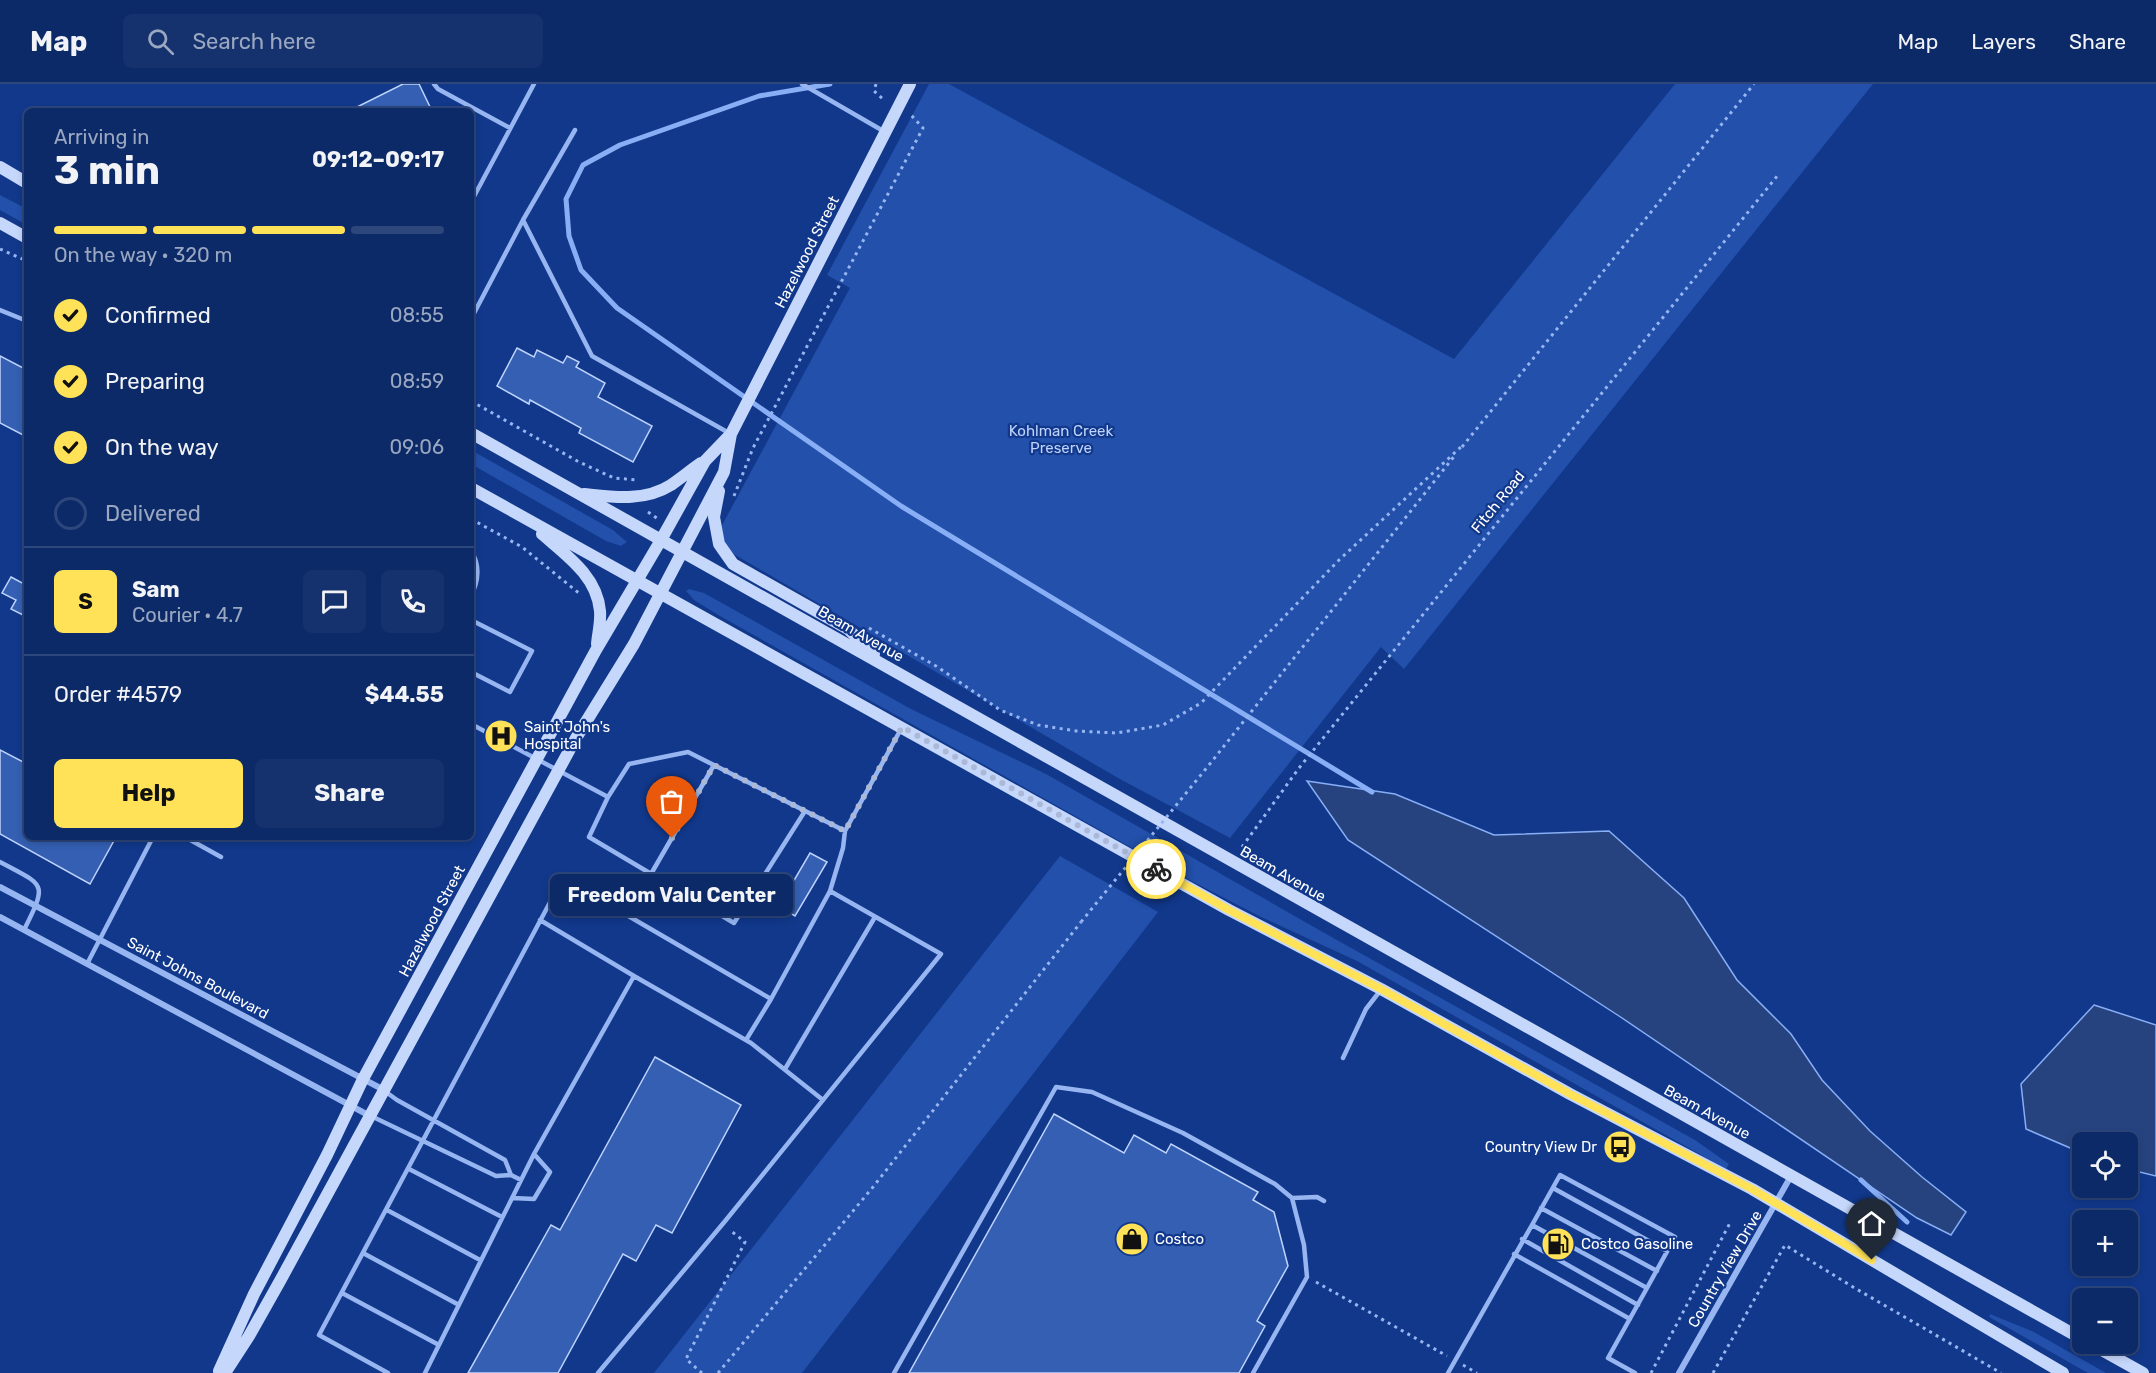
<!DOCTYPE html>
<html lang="en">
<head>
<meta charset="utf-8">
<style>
  body { margin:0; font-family:Rubik,sans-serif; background:#16326e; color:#f1f3f6; height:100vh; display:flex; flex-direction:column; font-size:22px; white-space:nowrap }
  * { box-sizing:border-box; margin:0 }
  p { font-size:20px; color:#9aa7c0 }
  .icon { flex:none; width:33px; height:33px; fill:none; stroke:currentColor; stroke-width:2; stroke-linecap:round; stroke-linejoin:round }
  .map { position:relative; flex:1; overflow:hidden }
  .details { position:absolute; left:24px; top:24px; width:450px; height:732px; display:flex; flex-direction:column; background:#0d2a68; border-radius:9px; box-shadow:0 3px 9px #0003,0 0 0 2px #2d467c }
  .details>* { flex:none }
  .controls { position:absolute; left:2072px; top:1048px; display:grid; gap:12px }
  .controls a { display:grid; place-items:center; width:66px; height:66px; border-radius:9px; background:#0d2a68; box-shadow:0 3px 9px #0003,0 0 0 2px #2d467c; font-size:30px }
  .pin { position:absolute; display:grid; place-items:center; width:51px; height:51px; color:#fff; margin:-62px -26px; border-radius:50% 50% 50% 0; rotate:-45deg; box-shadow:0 0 6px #0007 }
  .pin .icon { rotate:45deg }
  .courier { position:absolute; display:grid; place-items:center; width:60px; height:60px; margin:-30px; border:4px solid #ffe257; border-radius:50%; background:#fff; color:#222; box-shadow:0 2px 8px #0007 }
  .bubble { position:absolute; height:42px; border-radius:9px; background:#0d2a68; box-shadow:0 3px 9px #0003,0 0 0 2px #2d467c; font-size:20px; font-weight:700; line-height:42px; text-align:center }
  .overview em { font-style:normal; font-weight:700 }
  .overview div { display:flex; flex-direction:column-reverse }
  .overview { display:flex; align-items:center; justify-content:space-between; height:102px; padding:0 30px }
  h1 { font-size:39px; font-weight:700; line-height:45px }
  .bar { display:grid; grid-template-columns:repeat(4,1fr); gap:9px 6px; align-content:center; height:72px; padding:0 30px }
  .bar i { height:8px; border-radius:4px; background:#2d467c }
  .bar .selected { background:#ffe257 }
  .bar p { grid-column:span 4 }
  .line { display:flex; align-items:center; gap:15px; padding:0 30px; border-top:2px solid #2d467c }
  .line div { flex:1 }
  .round { display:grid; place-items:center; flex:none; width:63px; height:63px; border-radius:9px; background:#16326e }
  ol { padding:0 30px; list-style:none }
  li { display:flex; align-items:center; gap:18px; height:66px }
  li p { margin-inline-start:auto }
  li .icon { padding:6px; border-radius:50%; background:#ffe257; color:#111; stroke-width:4 }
  li:last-child { color:#9aa7c0 }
  li i { width:33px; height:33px; border:3px solid #2d467c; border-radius:50% }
  .primary-button { display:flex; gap:12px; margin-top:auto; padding:12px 30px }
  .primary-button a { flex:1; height:69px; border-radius:9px; background:#ffe257; color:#111; font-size:24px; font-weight:700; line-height:69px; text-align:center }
  .primary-button a+a { background:#16326e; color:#f1f3f6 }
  header { display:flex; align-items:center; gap:36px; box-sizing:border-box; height:84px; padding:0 30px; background:#0d2a68; border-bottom:2px solid #2d467c }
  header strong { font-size:28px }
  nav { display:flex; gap:33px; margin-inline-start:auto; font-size:21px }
  .search { width:420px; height:54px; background:#16326e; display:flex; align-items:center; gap:15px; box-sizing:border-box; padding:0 21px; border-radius:9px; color:#9aa7c0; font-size:22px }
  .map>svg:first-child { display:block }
  .green { fill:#2250aa }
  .water { fill:#264380; stroke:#88aef5; stroke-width:1.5 }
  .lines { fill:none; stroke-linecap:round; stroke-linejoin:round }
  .stream { stroke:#88aef5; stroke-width:5 }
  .building { fill:#345fb2; stroke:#bed3fd; stroke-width:1.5 }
  .path { stroke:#97b6f1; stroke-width:3; stroke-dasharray:3 4.5; stroke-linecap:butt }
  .lane { stroke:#97b6f1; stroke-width:4.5 }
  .street { stroke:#97b6f1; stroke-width:6 }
  .secondary { stroke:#c6d7fc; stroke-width:12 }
  .path-bridge { stroke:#97b6f1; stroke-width:3; stroke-dasharray:3 4.5; stroke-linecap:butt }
  .done { stroke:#acb9d6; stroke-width:6; stroke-dasharray:0 10.8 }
  .route { stroke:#ffe257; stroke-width:8 }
  .labels { text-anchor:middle; stroke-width:4.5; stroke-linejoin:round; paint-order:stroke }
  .street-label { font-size:15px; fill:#fff; stroke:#11388b }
  .park-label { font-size:15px; fill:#bed3fd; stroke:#11388b }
  .poi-label { font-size:15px; fill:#fff; stroke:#11388b; text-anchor:start }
</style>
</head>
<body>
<header>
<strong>Map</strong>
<div class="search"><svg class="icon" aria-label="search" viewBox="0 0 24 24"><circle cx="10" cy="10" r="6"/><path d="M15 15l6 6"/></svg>Search here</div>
<nav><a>Map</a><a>Layers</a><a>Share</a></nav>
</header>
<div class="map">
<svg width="2156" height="1289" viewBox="0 0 2156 1289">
  <rect width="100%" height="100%" fill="#11388b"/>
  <path class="green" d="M929,0h20l505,275 221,-275h198l-469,585 -23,-22 -151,191 -112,-60 -405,-236 137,-254 -23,-13z
    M0,111l27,14v16l-27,-15z
    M471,366l142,80 14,12 -6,4 -15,-5 -135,-77z
    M689,505l15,4 207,116 135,65 282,161 367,205 34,24 -3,5 -369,-208 -98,-45 -81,-42 -458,-258 -26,-16 -8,-9z
    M1060,772l98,56 -356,461h-148z
    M1990,1230l44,18 72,41h-18l-99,-56z"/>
  <path class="water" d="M1307,697l88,13 99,41 115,-4 75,67 53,82 54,54 31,46 48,51 52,46 44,35 -15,23 -34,-17 -298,-202 -271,-176z
    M2094,921l62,20v151l-29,-7v-26h-45v10l-56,-24 -5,-45z"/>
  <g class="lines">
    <path class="stream" d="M830,0l-71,12 -139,49 -37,20 -17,34 3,37 12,34 36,38 284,198 471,286
      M1861,1096l46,42"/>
  </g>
  <path class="building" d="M403,0h16l13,27h-83z
    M517,264l17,9 3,-7 26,13 4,-7 12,6 -3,5 29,16 -7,14 54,29 -19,36 -54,-29 2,-5 -51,-28 -1,4 -32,-18z
    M0,272l27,14v67l-27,-14z
    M11,493l13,7 3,-6v39l-16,-8 5,-9 -14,-7z
    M0,666l27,14v73h89l-26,47 -90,-50z
    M810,769l17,9 -32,54 -16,-10z
    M655,973l86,48 -69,128 -16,-8 -20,36 -13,-7 -65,119h-90l83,-148 9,5z
    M1054,1030l70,39 10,-18 32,18 5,-9 87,48 -5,8 21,12 14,54 -31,55 8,5 -26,47h-330z"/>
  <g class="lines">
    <path class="path" d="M876,0l-2,7 11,10
      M0,165l27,12
      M471,317l108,61 35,16 23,2
      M1462,363l292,-363
      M734,412l19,-48 170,-320 -13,-14
      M648,428l10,7
      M471,435l51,28 58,47
      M869,544l67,38 64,44 38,15 38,6 40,2 47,-8 38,-22 138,-143 124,-115
      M1209,681l247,-311
      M1242,763l57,-79 479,-593
      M1316,1198l131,74
      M1463,1281l14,8
      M702,1289l-16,-14 59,-117 -14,-11
      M718,1289l155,-186 208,-265
      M1651,1289l80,-152
      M1713,1289l72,-128 68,42 148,86"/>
    <path class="lane" d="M434,0l4,5 72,39
      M802,0l83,48
      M471,118l63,-118
      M523,136l52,-90
      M0,226l27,11
      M471,235l52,-99 69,136 137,77
      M471,467c9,13 8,30 0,44
      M471,536l61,31 -22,41 -39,-20
      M471,640l137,73 21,-33 59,-12 157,79 56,-102
      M608,713l-19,40 145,86 71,-112
      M185,753l36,20
      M0,778c45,24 48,20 24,68
      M651,790l63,-109
      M830,807l13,-43 2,-17
      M540,836l94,56
      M87,880l66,-127
      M746,956l25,-41
      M1343,974l23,-49 14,-18
      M785,985l90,-152
      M386,1008l11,8 108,60 6,15
      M371,1032l125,60 15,-1 10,5
      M409,1085l93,48
      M1553,1104l114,63
      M512,1114l22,1 16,-27 -16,-18
      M1541,1124l116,63
      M387,1126l93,50
      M1532,1141l28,-50 115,62 -28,51
      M1522,1155l116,66
      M363,1169l96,52
      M1514,1170l116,65
      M342,1209l97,52
      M388,1289l-69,-38 244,-457 208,121 59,-108 111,63 -215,266 -128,153
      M425,1289l109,-219 100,-178 117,67 72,57
      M894,1289l162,-286 36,5 91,41 92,51 17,14 25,-1 7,4
      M1253,1289l54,-96 -3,-32 -12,-47
      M1448,1289l84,-148 115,63 -39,70 27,15"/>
    <path class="street" d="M0,803l384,203
      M0,833l370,199
      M1679,1289l112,-197"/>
    <path class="secondary" d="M0,83l27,16
      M0,139l27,15
      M471,349l1611,906
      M471,404l758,422 152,79 189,105 182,95 311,184
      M719,407l-5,26 5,27 14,20 115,65 26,25
      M584,410c29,3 60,8 87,-9 10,-7 20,-15 30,-22
      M542,450c24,21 55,42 58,77 1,11 -2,22 -3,33
      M2091,1260l52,29
      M219,1287l35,-77 73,-139 36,-76 233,-429 65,-110 44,-79 25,-26
      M225,1289l24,-37 31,-55 296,-543 58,-94 90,-172 7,-38 179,-350"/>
    <path class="path-bridge" d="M1081,838l128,-157"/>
  </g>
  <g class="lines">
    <path class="done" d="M672,754l42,-73 131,66 57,-104 254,142"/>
    <path class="route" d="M1156,785l73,41 152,79 189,105 182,95 120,71"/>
  </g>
  <defs>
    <symbol id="hospital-disc" viewBox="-11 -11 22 22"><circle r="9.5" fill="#ffe257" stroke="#11388b"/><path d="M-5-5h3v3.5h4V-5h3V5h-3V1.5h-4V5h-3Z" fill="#111"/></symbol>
    <symbol id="bus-disc" viewBox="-11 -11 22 22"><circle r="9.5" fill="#ffe257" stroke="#11388b"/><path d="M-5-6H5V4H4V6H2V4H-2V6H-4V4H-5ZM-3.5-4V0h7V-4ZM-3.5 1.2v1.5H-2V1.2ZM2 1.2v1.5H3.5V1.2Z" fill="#111"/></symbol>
    <symbol id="shop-disc" viewBox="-11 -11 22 22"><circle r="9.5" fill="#ffe257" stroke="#11388b"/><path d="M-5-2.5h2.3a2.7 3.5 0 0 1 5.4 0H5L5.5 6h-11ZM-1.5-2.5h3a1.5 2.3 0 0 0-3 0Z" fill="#111"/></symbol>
    <symbol id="fuel-disc" viewBox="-11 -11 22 22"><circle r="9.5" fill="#ffe257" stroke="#11388b"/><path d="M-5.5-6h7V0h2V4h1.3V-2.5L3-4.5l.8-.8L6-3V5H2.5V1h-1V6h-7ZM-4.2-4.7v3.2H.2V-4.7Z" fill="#111"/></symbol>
  </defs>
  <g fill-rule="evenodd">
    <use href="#hospital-disc" x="482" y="633" width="38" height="38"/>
    <use href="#bus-disc" x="1601" y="1044" width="38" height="38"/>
    <use href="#shop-disc" x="1113" y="1136" width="38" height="38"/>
    <use href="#fuel-disc" x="1539" y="1141" width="38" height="38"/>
  </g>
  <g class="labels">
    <g class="street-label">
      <text transform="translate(807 168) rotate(-63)" y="5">Hazelwood Street</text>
      <text transform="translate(1498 418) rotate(-51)" y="5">Fitch Road</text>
      <text transform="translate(861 550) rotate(30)" y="5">Beam Avenue</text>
      <text transform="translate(1283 790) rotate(30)" y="5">Beam Avenue</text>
      <text transform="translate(432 837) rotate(-62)" y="5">Hazelwood Street</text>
      <text transform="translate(198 894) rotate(28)" y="5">Saint Johns Boulevard</text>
      <text transform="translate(1707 1028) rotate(29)" y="5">Beam Avenue</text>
      <text transform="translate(1725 1185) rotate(-60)" y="5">Country View Drive</text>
    </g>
    <g class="park-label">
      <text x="1061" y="352">Kohlman Creek<tspan x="1061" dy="17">Preserve</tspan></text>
    </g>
    <g class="poi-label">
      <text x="524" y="648">Saint John's<tspan x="524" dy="17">Hospital</tspan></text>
      <text x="1597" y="1068" text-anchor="end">Country View Dr</text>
      <text x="1155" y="1160">Costco</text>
      <text x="1581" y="1165">Costco Gasoline</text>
    </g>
  </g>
</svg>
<div class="controls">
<a><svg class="icon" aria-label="locate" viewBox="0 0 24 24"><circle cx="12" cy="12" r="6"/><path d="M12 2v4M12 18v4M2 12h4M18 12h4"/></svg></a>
<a>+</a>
<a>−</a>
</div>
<div class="pin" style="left:672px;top:754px;background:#ea580c"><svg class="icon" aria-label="bag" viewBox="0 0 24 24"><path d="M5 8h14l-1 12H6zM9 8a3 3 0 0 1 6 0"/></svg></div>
<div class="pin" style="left:1872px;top:1176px;background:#1f2937"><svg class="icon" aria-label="home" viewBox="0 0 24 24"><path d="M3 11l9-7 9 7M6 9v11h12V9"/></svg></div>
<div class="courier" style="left:1156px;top:785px"><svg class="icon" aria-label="bike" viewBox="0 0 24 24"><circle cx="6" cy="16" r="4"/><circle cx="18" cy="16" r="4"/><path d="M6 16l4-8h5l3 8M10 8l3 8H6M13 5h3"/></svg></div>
<div class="bubble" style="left:550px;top:790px;width:243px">Freedom Valu Center</div>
<section class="details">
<div class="overview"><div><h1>3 min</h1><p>Arriving in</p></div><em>09:12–09:17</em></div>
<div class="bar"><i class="selected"></i><i class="selected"></i><i class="selected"></i><i></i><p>On the way · 320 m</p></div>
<ol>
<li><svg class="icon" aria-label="check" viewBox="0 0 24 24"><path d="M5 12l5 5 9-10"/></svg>Confirmed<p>08:55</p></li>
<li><svg class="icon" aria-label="check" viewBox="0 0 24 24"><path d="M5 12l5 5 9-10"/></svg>Preparing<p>08:59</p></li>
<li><svg class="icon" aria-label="check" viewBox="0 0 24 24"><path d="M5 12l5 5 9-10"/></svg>On the way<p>09:06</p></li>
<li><i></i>Delivered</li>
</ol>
<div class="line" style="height:108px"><b class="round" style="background:#ffe257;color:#111">S</b><div><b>Sam</b><p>Courier · 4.7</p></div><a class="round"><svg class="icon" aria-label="chat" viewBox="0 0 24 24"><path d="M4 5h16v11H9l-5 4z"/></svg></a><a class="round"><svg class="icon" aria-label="phone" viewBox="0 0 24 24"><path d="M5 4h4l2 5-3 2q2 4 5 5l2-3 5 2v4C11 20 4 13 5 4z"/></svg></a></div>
<div class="line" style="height:78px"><div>Order #4579</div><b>$44.55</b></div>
<div class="primary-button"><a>Help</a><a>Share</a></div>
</section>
</div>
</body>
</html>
